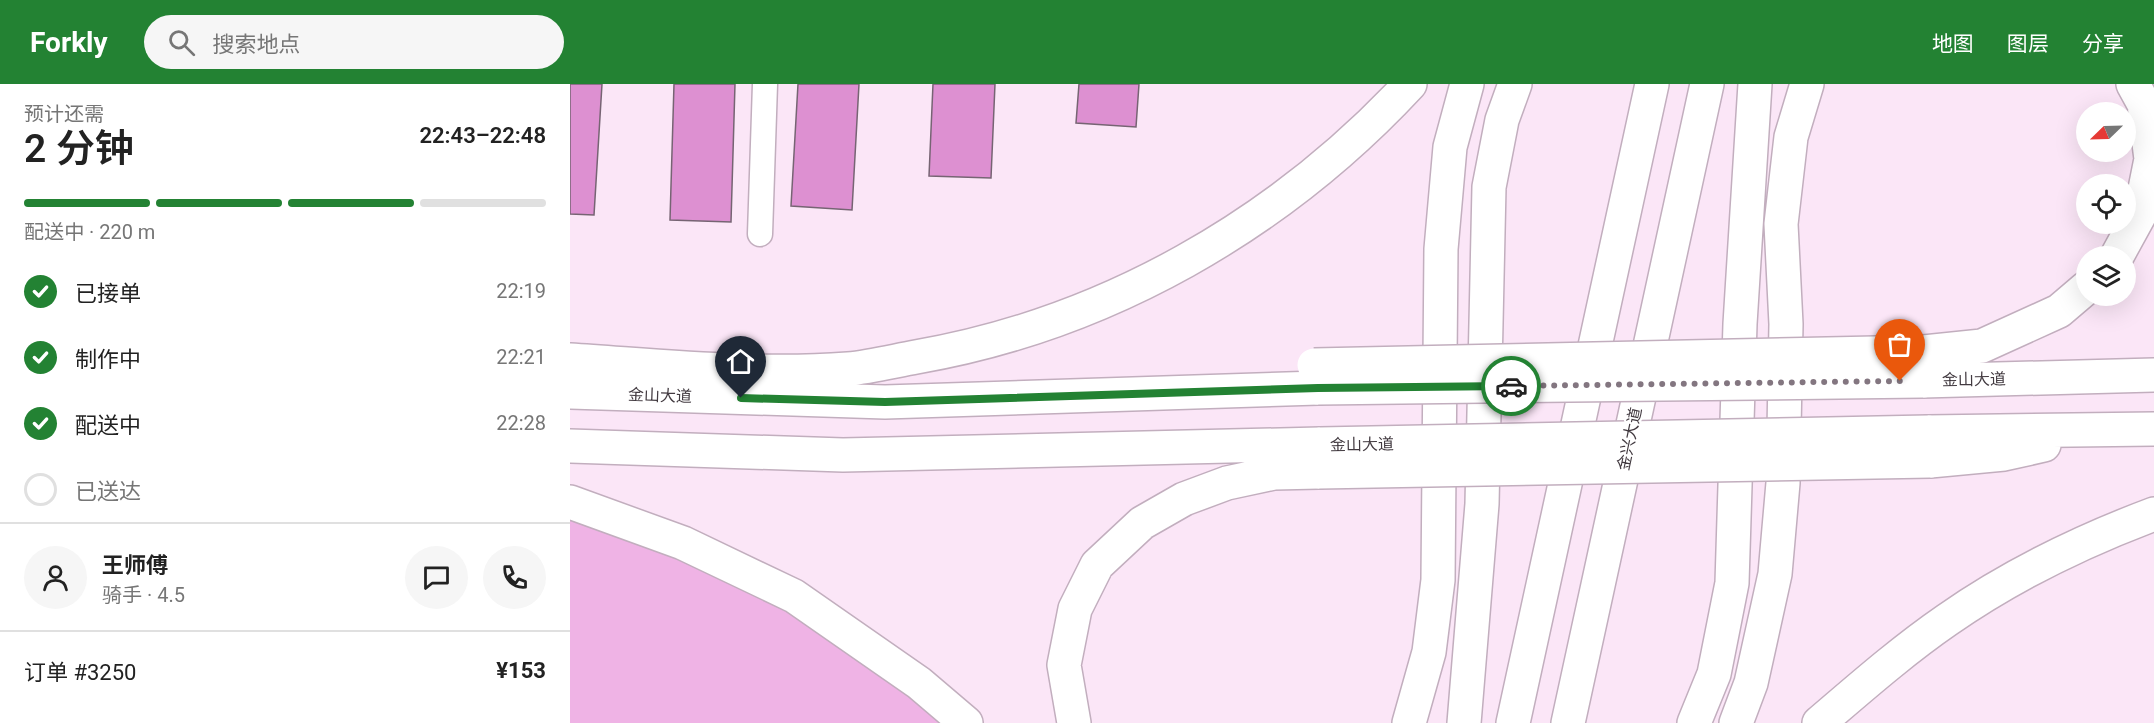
<!DOCTYPE html>
<html lang="zh">
<head>
<meta charset="utf-8">
<style>
  body { margin:0; font-family:Roboto,"Noto Sans SC",sans-serif; background:#f6f6f6; color:#222; height:100vh; display:flex; flex-direction:column; font-size:22px; white-space:nowrap }
  * { box-sizing:border-box; margin:0 }
  p { font-size:20px; color:#767676 }
  .icon { flex:none; width:33px; height:33px; fill:none; stroke:currentColor; stroke-width:2; stroke-linecap:round; stroke-linejoin:round }
  .map { position:relative; flex:1; overflow:hidden }
  .side { display:flex; flex-direction:column; background:#fff; width:570px }
  .side>* { flex:none }
  .needle { width:39px; rotate:247deg }
  .fabs { position:absolute; left:1506px; top:18px; display:grid; gap:12px }
  .fabs a { display:grid; place-items:center; width:60px; height:60px; border-radius:50%; background:#fff; box-shadow:0 6px 24px #0002; font-size:30px }
  .pin { position:absolute; display:grid; place-items:center; width:51px; height:51px; color:#fff; margin:-62px -26px; border-radius:50% 50% 50% 0; rotate:-45deg; box-shadow:0 0 6px #0007 }
  .pin .icon { rotate:45deg }
  .courier { position:absolute; display:grid; place-items:center; width:60px; height:60px; margin:-30px; border:4px solid #238233; border-radius:50%; background:#fff; color:#222; box-shadow:0 2px 8px #0007 }
  .head em { font-style:normal; font-weight:600 }
  .head div { display:flex; flex-direction:column-reverse }
  .head { display:flex; align-items:center; justify-content:space-between; height:102px; padding:0 24px }
  h1 { font-size:39px; font-weight:600; line-height:45px }
  .bar { display:grid; grid-template-columns:repeat(4,1fr); gap:9px 6px; align-content:center; height:72px; padding:0 24px }
  .bar i { height:8px; border-radius:4px; background:#e0e0e0 }
  .bar .on { background:#238233 }
  .bar p { grid-column:span 4 }
  .line { display:flex; align-items:center; gap:15px; padding:0 24px; border-top:2px solid #e0e0e0 }
  .line div { flex:1 }
  .round { display:grid; place-items:center; flex:none; width:63px; height:63px; border-radius:32px; background:#f6f6f6 }
  ol { padding:0 24px; list-style:none }
  li { display:flex; align-items:center; gap:18px; height:66px }
  li p { margin-inline-start:auto }
  li .icon { padding:6px; border-radius:50%; background:#238233; color:#fff; stroke-width:4 }
  li:last-child { color:#767676 }
  li i { width:33px; height:33px; border:3px solid #e0e0e0; border-radius:50% }
  header { display:flex; align-items:center; gap:36px; box-sizing:border-box; height:84px; padding:0 30px; background:#238233; color:#fff }
  header strong { font-size:28px }
  nav { display:flex; gap:33px; margin-inline-start:auto; font-size:21px }
  .search { width:420px; height:54px; background:#f6f6f6; display:flex; align-items:center; gap:15px; box-sizing:border-box; padding:0 21px; border-radius:33px; color:#767676; font-size:22px }
  main { display:flex; flex:1; min-height:0 }
  .map>svg:first-child { display:block }
  .green { fill:#efb3e5 }
  .building { fill:#dd90d1; stroke:#766473; stroke-width:1.5 }
  .lines { fill:none; stroke-linecap:round; stroke-linejoin:round }
  .minor-casing { stroke:#c2aebe; stroke-width:27 }
  .highway-casing { stroke:#c2aebe; stroke-width:36 }
  .minor { stroke:#fff; stroke-width:24 }
  .highway { stroke:#fff; stroke-width:33 }
  .highway-bridge-casing { stroke:#c2aebe; stroke-width:36; stroke-linecap:butt }
  .highway-bridge { stroke:#fff; stroke-width:33 }
  .done { stroke:#837680; stroke-width:6; stroke-dasharray:0 10.8 }
  .route { stroke:#238233; stroke-width:8 }
  .labels { text-anchor:middle; stroke-width:4.5; stroke-linejoin:round; paint-order:stroke }
  .street-label { font-size:16px; fill:#423a40; stroke:#fff }
</style>
</head>
<body>
<header>
<strong>Forkly</strong>
<div class="search"><svg class="icon" aria-label="search" viewBox="0 0 24 24"><circle cx="10" cy="10" r="6"/><path d="M15 15l6 6"/></svg>搜索地点</div>
<nav><a>地图</a><a>图层</a><a>分享</a></nav>
</header>
<main>
<section class="side">
<div class="head"><div><h1>2 分钟</h1><p>预计还需</p></div><em>22:43–22:48</em></div>
<div class="bar"><i class="on"></i><i class="on"></i><i class="on"></i><i></i><p>配送中 · 220 m</p></div>
<ol>
<li><svg class="icon" aria-label="check" viewBox="0 0 24 24"><path d="M5 12l5 5 9-10"/></svg>已接单<p>22:19</p></li>
<li><svg class="icon" aria-label="check" viewBox="0 0 24 24"><path d="M5 12l5 5 9-10"/></svg>制作中<p>22:21</p></li>
<li><svg class="icon" aria-label="check" viewBox="0 0 24 24"><path d="M5 12l5 5 9-10"/></svg>配送中<p>22:28</p></li>
<li><i></i>已送达</li>
</ol>
<div class="line" style="height:108px"><a class="round"><svg class="icon" aria-label="person" viewBox="0 0 24 24"><circle cx="12" cy="8" r="4"/><path d="M4 21q1-7 8-7t8 7"/></svg></a><div><b>王师傅</b><p>骑手 · 4.5</p></div><a class="round"><svg class="icon" aria-label="chat" viewBox="0 0 24 24"><path d="M4 5h16v11H9l-5 4z"/></svg></a><a class="round"><svg class="icon" aria-label="phone" viewBox="0 0 24 24"><path d="M5 4h4l2 5-3 2q2 4 5 5l2-3 5 2v4C11 20 4 13 5 4z"/></svg></a></div>
<div class="line" style="height:78px"><div>订单 #3250</div><b>¥153</b></div>
</section>
<div class="map">
<svg width="1584" height="639" viewBox="0 0 1584 639">
  <rect width="100%" height="100%" fill="#fbe6f7"/>
  <path class="green" d="M0,431l106,37 107,51 163,120h-376z"/>
  <path class="building" d="M0,0h32l-8,131 -24,-1z
    M104,0h61l-4,138 -61,-2z
    M228,0h61l-7,126 -61,-4z
    M363,0h62l-4,94 -62,-2z
    M509,0h60l-3,43 -60,-4z"/>
  <g class="lines">
    <defs>
      <path id="minor" d="M190,150l5,-150"/>
      <path id="highway" d="M1547,172l23,-42 11,-55 -7,-55 -11,-20
        M1354,268l58,-6 77,-35 27,-23
        M0,276c93,6 185,16 278,9 22,-2 46,-8 68,-12 190,-33 363,-132 494,-273
        M1353,297l231,-6
        M0,308l315,10 433,-14
        M1358,348l226,-3
        M0,362l273,9 477,-11
        M1360,377l74,-7 40,-9
        M0,418l113,41 111,53 125,87 47,40
        M504,639l-10,-58 11,-56 22,-44 45,-42 42,-24 43,-16 47,-10 45,-1
        M839,639l20,-71 9,-72 3,-331 9,-102 17,-63
        M894,639l18,-219 7,-317 13,-67 13,-36
        M943,639l139,-639
        M998,639l139,-639
        M1124,639l20,-49 18,-91 8,-259 15,-240
        M1166,639l15,-40 24,-109 8,-91 3,-159 -5,-100 10,-87 16,-53
        M1249,639c41,-35 83,-72 128,-103 63,-44 135,-79 207,-106"/>
    </defs>
    <use href="#minor" class="minor-casing"/>
    <use href="#highway" class="highway-casing"/>
    <use href="#minor" class="minor"/>
    <use href="#highway" class="highway"/>
    <defs>
      <path id="highway-bridge" d="M744,281l610,-13
        M748,304l605,-7
        M750,360l608,-12
        M749,388l611,-11"/>
    </defs>
    <use href="#highway-bridge" class="highway-bridge-casing"/>
    <use href="#highway-bridge" class="highway-bridge"/>
  </g>
  <g class="lines">
    <path class="done" d="M941,302l389,-5"/>
    <path class="route" d="M171,314l144,4 433,-14 193,-2"/>
  </g>
  <g class="labels">
    <g class="street-label">
      <text transform="translate(1404 295) rotate(-1)" y="6">金山大道</text>
      <text transform="translate(90 311) rotate(2)" y="6">金山大道</text>
      <text transform="translate(1059 355) rotate(-78)" y="6">金兴大道</text>
      <text transform="translate(792 360) rotate(-1)" y="6">金山大道</text>
    </g>
  </g>
</svg>
<div class="fabs">
<a><svg class="needle" viewBox="-14 -14 28 28"><path d="M0-13l5 13h-10z" fill="#e53935"/><path d="M0 13l5-13h-10z" fill="#767676"/></svg></a>
<a><svg class="icon" aria-label="locate" viewBox="0 0 24 24"><circle cx="12" cy="12" r="6"/><path d="M12 2v4M12 18v4M2 12h4M18 12h4"/></svg></a>
<a><svg class="icon" aria-label="layers" viewBox="0 0 24 24"><path d="M12 4l9 5-9 5-9-5zM3 14l9 5 9-5"/></svg></a>
</div>
<div class="pin" style="left:1330px;top:297px;background:#ea580c"><svg class="icon" aria-label="bag" viewBox="0 0 24 24"><path d="M5 8h14l-1 12H6zM9 8a3 3 0 0 1 6 0"/></svg></div>
<div class="pin" style="left:171px;top:314px;background:#1f2937"><svg class="icon" aria-label="home" viewBox="0 0 24 24"><path d="M3 11l9-7 9 7M6 9v11h12V9"/></svg></div>
<div class="courier" style="left:941px;top:302px"><svg class="icon" aria-label="car" viewBox="0 0 24 24"><path d="M5 17H2v-5l4-1 3-4h7l3 4 3 1v5h-3M9 17h6M6 11h13"/><circle cx="7" cy="17" r="2"/><circle cx="17" cy="17" r="2"/></svg></div>
</div>
</main>
</body>
</html>
